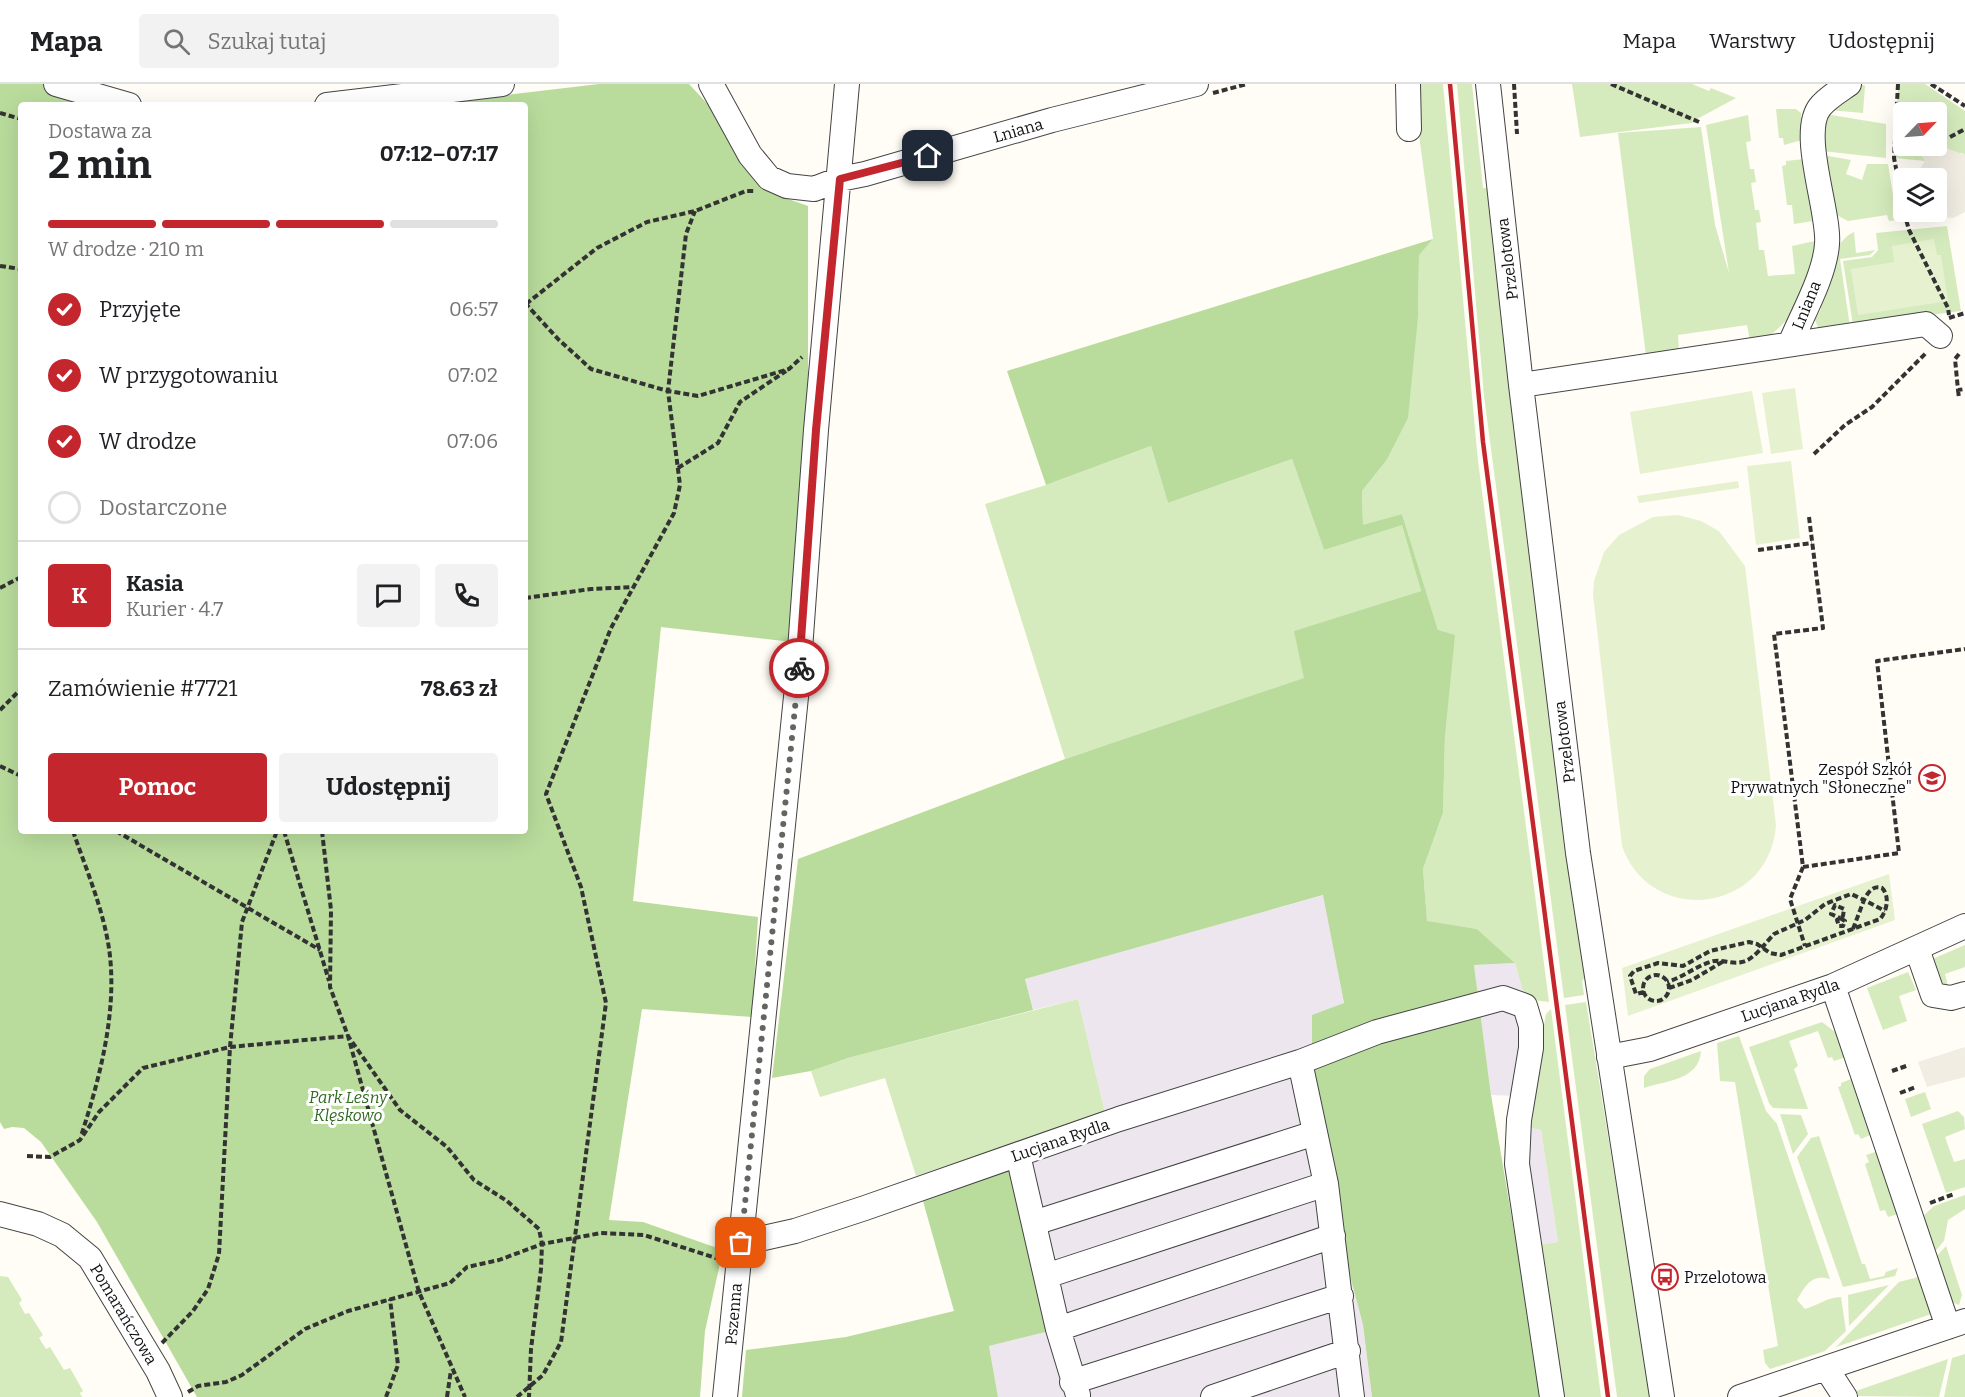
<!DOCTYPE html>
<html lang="pl">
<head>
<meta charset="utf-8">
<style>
  body { margin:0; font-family:Bitter,serif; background:#f2f2f2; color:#202124; height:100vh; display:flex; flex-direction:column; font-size:22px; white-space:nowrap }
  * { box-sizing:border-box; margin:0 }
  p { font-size:20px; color:#757577 }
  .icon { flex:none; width:33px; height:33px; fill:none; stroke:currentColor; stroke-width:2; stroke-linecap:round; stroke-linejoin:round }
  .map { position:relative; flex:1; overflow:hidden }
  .side { position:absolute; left:18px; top:18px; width:510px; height:732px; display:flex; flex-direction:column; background:#fff; border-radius:6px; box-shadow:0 6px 24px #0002 }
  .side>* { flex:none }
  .needle { width:39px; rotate:65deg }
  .controls { position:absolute; left:1893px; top:18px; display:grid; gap:12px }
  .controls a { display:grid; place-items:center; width:54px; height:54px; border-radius:6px; background:#fff; box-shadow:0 6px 24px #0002; font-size:30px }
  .pin { position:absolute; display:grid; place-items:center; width:51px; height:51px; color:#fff; margin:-26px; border-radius:12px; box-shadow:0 3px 9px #0006 }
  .courier { position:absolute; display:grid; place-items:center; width:60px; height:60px; margin:-30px; border:4px solid #c4262e; border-radius:50%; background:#fff; color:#222; box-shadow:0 2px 8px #0007 }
  .summary em { font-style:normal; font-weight:700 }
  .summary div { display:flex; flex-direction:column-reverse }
  .summary { display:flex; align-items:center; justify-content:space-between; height:102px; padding:0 30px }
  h1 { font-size:39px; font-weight:700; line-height:45px }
  .bar { display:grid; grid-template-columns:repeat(4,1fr); gap:9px 6px; align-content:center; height:72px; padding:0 30px }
  .bar i { height:8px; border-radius:4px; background:#e0e0e0 }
  .bar .active { background:#c4262e }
  .bar p { grid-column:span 4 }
  .line { display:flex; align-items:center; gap:15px; padding:0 30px; border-top:2px solid #e0e0e0 }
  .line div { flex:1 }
  .round { display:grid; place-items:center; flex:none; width:63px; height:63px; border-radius:6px; background:#f2f2f2 }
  ol { padding:0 30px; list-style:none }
  li { display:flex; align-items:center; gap:18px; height:66px }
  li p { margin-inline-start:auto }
  li .icon { padding:6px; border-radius:50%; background:#c4262e; color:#fff; stroke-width:4 }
  li:last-child { color:#757577 }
  li i { width:33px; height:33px; border:3px solid #e0e0e0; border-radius:50% }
  .primary-button { display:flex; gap:12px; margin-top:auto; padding:12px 30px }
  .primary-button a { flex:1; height:69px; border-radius:6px; background:#c4262e; color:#fff; font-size:24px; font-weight:700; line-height:69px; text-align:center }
  .primary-button a+a { background:#f2f2f2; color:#202124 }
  header { display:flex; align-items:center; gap:36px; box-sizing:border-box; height:84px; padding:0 30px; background:#fff; border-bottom:2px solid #e0e0e0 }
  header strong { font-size:28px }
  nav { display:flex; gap:33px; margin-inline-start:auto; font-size:21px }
  .search { width:420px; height:54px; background:#f2f2f2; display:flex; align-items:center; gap:15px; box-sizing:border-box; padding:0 21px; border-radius:6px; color:#757577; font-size:22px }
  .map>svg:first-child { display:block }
  .industrial { fill:#eee6ef }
  .green { fill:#d5ebbd; fill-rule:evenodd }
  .forest { fill:#b9dc9c }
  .pitch { fill:#e6f2cf }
  .plaza { fill:#f1ede2 }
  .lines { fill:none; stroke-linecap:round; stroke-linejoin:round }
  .minor-casing { stroke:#444; stroke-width:26 }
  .path { stroke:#333; stroke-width:4; stroke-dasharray:6 3; stroke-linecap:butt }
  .minor { stroke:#fff; stroke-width:24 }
  .rail { stroke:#c4262e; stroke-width:4.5 }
  .done { stroke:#646461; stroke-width:6; stroke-dasharray:0 10.8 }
  .route { stroke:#c4262e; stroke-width:8 }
  .labels { text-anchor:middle; stroke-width:6; stroke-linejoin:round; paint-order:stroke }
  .street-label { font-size:16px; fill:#111; stroke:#fff }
  .poi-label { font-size:16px; fill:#111; stroke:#fff; text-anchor:end }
  .park-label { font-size:16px; font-style:italic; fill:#2f6b1f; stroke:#fff }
</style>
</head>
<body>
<header>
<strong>Mapa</strong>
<div class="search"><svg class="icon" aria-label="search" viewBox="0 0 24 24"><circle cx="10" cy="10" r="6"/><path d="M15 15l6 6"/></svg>Szukaj tutaj</div>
<nav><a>Mapa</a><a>Warstwy</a><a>Udostępnij</a></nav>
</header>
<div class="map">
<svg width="1965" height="1313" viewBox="0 0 1965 1313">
  <rect width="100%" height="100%" fill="#fffdf5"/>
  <path class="industrial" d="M1324,811l20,109 -18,180 37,141 9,72h-374l-9,-51 69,-17 -38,-168 85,-48 -27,-114 -45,11 -8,-31z
    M1515,879l10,36 -7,97 -27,-1 -17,-130z
    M1526,1043l15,3 17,112 -21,3 -14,-92z"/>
  <path class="green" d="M1416,0h27l35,377 71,541 -24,-3 -10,-36 -38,-34 -50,-7 -4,-53 20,-56 2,-78 -7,-105 -36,-116 -39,12 -1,-35 24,-30 32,-144 1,-63 14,-15 -17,-126z
    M1457,0h15l11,104h5l98,788 -4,5 2,14 -20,3 -80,-602z
    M1572,0h120l17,7 2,-3 25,10 -39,21 2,3 -119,15z
    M1861,0l4,2 -2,27 -34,-3z
    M1898,0h27l40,27v44l-3,-2 -40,3 4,5 -32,-3zM1904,28h32v34h-32z
    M1776,25h20l5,4 1,27 -18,5 -1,-7h-4z
    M1825,30l61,10v34l-64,-7z
    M1748,31l3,26 -5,1 4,27h4l2,13 -5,1 4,27h4l2,12 -5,1 3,27h5l4,26 27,-2 -3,-28 23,-5 -1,18 -25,59 -18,17 -21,6 -3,-16 -69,10 1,16 -33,5 -28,-223 83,-6 14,98 14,48 -23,-148z
    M1823,71l28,5 -5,14 16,6 5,-16h21l9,56 -8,1 -2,-6 -39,6 -17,-9z
    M1804,75l9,62 -19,3 -2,-19h-5l-5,-39 4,-1v-4z
    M1947,142l14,85 -108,14 -10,-64 29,-4 6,-7 -2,-17z
    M1854,148l2,21 19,-3 -5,5 -30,4 10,68 -31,3 -4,-10 6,-11 -2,-8c8,-22 13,-60 35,-69z
    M1151,362l17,57 124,-44 32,91 78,-26 19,67 -126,40 10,47 -240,81 -80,-255 61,-19z
    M1965,861v22l-20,7 4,16 -8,-1 -11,-29z
    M1908,888l8,18 -17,6 8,25 -24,9 -16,-42z
    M1078,915l27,114 -189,63 -31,-98 -65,19 -9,-26 37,-13z
    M1586,918l65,395h-34l-52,-392z
    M1551,925l50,388h-44l-20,-152 21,-3 -17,-112 -15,-3 20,-113z
    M1822,938l25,19 5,14 -18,6 -2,-4 -4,1 -10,-27 -29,10 9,25 -4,3 14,40 -35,-1 -4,-5 -20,-56z
    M1739,952l27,75 11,13 53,155c-19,-5 -24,6 -33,21l8,9c12,-3 22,-12 36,-12l5,34 -21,20 -55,18 -5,-6 -2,-13 15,-4 -43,-264 -15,-1 -3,-38z
    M1701,967c-2,29 -33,29 -57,37v-12l6,-7z
    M1856,993l19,56 -14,6 -3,-5 -3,1 -17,-48 3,-1v-3z
    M1925,1008l6,17 -20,8 -6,-18z
    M1958,1027l6,6 1,12 -20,8 9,25 11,-3v28l-19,6 -24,-69z
    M1780,1030l21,1 7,19 -15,20z
    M1819,1052l43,128h3l5,15 14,-3 2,-4 12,-4 -3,8 -52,11 -46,-130 14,-19z
    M1881,1066l20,63 -13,4 -3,-7 -5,1 -15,-47 4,-2 -3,-7z
    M1965,1111v14l-17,11 -4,21 -11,13 -13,-35 14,-13z
    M1946,1162l16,49 -3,10 -10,-4 -15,-42z
    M0,1192l8,1 14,23 -3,3 6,11 4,-1 14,22 -4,3 7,11 4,-2 14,23 6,-2 13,23 -3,2 2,4h-82z
    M1922,1192l12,37 -98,34 63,-65z
    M1889,1201l-40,41 -1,-31z
    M1965,1270v43h-21l8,-39z
    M1948,1275l-9,38 -88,-1 5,-5z"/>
  <path class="forest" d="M0,0h43l44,21h-66v726h504v-726h-105l179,-21h90l26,28 31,57 31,26 31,11v188l-16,248 -131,-15 -28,274 125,16 -6,100 -110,-8 -33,211 34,2 80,28 -18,81 -5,66h-503l-100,-175 -56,-80 -17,-14 -12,-1 -8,2 -4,-7z
    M1433,155l-14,16 -1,62 -10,101 -22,43 -24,30 1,34 39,-11 36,116 17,5 -10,100 -2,78 -20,56 4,52 50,8 38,34 -41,2 17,130 51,302h-170l-9,-72 -37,-141 -14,-120v-49l32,-12 -21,-108 -298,84 8,31 -185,48 -37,13 -39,7 26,-219 267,-100 239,-81 -10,-47 127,-40 -19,-66 -78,25 -32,-91 -124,44 -17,-57 -105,39 -39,-114z
    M1020,1077l38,168 -69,17 9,51h-256l4,-47 100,-13 108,-26 -33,-117z"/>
  <path class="pitch" d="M1934,155l3,16h4l7,46 -90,14 -7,-46 43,-7 -2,-16z
    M1795,304l8,61 -32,5 -9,-61z
    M1752,307l11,62 -123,21 -10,-62z
    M1791,377l9,77 -44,7 -9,-79z
    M1738,397l1,7 -100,15 -2,-7z
    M1678,431l23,6 18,10 26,35 31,259c-6,88 -125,103 -154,21l-29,-251 1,-14 10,-29 15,-17 34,-18z
    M1889,790l6,46 -267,96 -6,-48z"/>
  <path class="plaza" d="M1946,64l19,7v57l-12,6 -18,-1 -11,-5h12v-34h-22l11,-17 -3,-5 12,-6z
    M1965,963v30l-38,10 -9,-25z"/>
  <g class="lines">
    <defs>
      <path id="minor" d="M56,0l73,21
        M711,0l39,71 19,23 18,8 27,3 26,-10 25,-5 187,-54 144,-36
        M1408,0l1,45
        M1488,0l33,301 57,468 84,544
        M327,21l175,-21
        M1790,260c12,-29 35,-69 37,-100 3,-32 -28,-111 -7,-137 7,-9 19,-16 29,-23
        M1521,301l405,-61 14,12
        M1917,865l16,46 18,3 14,-4
        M1833,902l115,341
        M1609,973l41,-8 183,-63 132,-60
        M1300,978l26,122 26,213
        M1018,1071l40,174 20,66
        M0,1130l38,10 24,11 28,23 68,113 12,26
        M1034,1139l281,-90
        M741,1159l54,-12 70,-23 254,-89 181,-57 77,-30 126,-34 22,8 6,20v22l-12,72 -2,44 35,233
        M1046,1192l280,-92
        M1058,1245l275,-93
        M1826,1284l19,29
        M1072,1298l269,-86
        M725,1313l73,-720 18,-247 31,-346
        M1213,1313l135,-46
        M1740,1313l225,-76"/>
    </defs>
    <use href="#minor" class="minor-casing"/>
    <path class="path" d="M1514,0l3,50
      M1611,0l88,38
      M1898,0l-4,74 10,51
      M1931,0l34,22
      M1213,9l34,-9
      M0,29l21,6
      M1950,53l15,-8
      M1904,128l5,18 39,78 1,7
      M0,182l21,3
      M525,219l33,36 33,30 77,22 30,5 91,-27 13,-12
      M526,220l71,-56 50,-26 48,-11 51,-20h9
      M1949,234l16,-5
      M1959,270l-4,5 3,31 7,-1
      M1958,306l1,8
      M1814,370l31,-29 27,-18 55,-55
      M678,384l40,-25 22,-41 46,-31
      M1809,433l14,111 -49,6 29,233 96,-14 -22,-192 88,-12
      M1758,466l54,-7
      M0,504l21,-11
      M525,514l66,-9 43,-2
      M0,626l21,-21
      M0,682l21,10
      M73,747c15,44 36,91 38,138 3,55 -13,115 -30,167
      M116,747l204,119
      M284,747l45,150
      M322,747l9,79 -1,77 18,49 71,256 46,105
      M1803,783l-13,32 15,47
      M1840,834l5,3 -2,5h-4l-2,-6 6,-4 1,-7 -9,-4 -4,9 9,4
      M1853,845l11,-29 21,11
      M1643 904a13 13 0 1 1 26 0a13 13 0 1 1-26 0Z
      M1669,904l23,-8 32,-19
      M1644,908l-8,2 -6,-18 4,-5 24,-8 25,3 27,-15 39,-9 8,2 13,9 11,2 99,-36c7,-8 10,-23 2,-31 -9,-3 -14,4 -18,12l-13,-6 -26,10 -20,16 -31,14c-8,8 -20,26 -32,28 -11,3 -21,-4 -32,0 -15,5 -27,15 -43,20
      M1892,987l17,-6
      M1900,1009l16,-6
      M27,1072l23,1 30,-17 19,-28 44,-44 87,-21 118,-11 52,74 47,37 27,33 33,21 32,28 3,15 -1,25 -10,80 -2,48
      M1930,1119l24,-9
      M162,1259l31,-32 15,-22 11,-35 11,-207 12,-125 35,-91
      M188,1308l10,-6 28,-4 16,-7 63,-46 43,-18 102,-28 17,-16 32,-7 43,-16 59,-11 43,2 75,24
      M386,1313l12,-32 -8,-66
      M447,1313l4,-27
      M517,1313l26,-22 18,-33 45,-339 -25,-116 -35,-93 65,-166 63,-115 6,-28 -12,-94 18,-157 9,-23"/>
    <use href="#minor" class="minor"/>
    <path class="rail" d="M1450,0l33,358 125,955"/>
  </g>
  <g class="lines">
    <path class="done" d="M741,1159l58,-575"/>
    <path class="route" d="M799,584l17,-238 24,-251 88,-23"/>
  </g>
  <defs>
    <symbol id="school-ring" viewBox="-11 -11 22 22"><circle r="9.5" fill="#fff" stroke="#c4262e" stroke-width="1.5"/><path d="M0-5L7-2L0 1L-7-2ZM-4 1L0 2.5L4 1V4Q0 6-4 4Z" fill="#c4262e"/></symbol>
    <symbol id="bus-ring" viewBox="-11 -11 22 22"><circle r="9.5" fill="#fff" stroke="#c4262e" stroke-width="1.5"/><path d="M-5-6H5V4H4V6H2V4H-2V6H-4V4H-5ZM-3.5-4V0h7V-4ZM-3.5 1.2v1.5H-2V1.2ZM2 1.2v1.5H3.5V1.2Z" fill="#c4262e"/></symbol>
  </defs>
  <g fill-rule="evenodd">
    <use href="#school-ring" x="1917" y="679" width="30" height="30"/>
    <use href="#bus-ring" x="1650" y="1178" width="30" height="30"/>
  </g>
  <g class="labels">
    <g class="street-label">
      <text transform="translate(1018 46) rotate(-16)" y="6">Lniana</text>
      <text transform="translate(1507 175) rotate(-97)" y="6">Przelotowa</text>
      <text transform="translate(1806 221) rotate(-68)" y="6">Lniana</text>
      <text transform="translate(1564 658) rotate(-97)" y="6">Przelotowa</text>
      <text transform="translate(1790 916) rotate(-19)" y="6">Lucjana Rydla</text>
      <text transform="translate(1060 1056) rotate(-19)" y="6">Lucjana Rydla</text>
      <text transform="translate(124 1230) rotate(59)" y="6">Pomarańczowa</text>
      <text transform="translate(733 1230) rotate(-85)" y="6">Pszenna</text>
    </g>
    <g class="poi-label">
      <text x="1912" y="691">Zespół Szkół<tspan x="1912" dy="18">Prywatnych "Słoneczne"</tspan></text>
      <text x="1684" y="1199" text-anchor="start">Przelotowa</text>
    </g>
    <g class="park-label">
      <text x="348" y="1019">Park Leśny<tspan x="348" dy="18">Klęskowo</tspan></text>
    </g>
  </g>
</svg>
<div class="controls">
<a><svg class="needle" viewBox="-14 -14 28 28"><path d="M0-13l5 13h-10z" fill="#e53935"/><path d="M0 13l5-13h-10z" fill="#757577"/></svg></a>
<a><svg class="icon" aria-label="layers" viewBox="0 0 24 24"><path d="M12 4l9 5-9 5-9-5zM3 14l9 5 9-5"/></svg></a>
</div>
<div class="pin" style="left:741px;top:1159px;background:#ea580c"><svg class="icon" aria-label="bag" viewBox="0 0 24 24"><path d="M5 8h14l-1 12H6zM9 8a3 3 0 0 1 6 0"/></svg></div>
<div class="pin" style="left:928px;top:72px;background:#1f2937"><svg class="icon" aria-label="home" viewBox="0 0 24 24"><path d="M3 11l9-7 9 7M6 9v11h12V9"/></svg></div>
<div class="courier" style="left:799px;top:584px"><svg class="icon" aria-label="bike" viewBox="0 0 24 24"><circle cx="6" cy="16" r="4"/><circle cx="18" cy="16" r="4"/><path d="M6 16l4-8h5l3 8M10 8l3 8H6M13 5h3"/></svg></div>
<section class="side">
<div class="summary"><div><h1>2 min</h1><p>Dostawa za</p></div><em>07:12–07:17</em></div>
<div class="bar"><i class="active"></i><i class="active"></i><i class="active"></i><i></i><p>W drodze · 210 m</p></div>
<ol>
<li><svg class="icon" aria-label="check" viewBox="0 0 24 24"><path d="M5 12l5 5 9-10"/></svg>Przyjęte<p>06:57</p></li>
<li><svg class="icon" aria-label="check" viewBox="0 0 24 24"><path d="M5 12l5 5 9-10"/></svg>W przygotowaniu<p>07:02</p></li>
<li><svg class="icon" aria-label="check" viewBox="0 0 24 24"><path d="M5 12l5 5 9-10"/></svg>W drodze<p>07:06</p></li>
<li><i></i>Dostarczone</li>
</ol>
<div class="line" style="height:108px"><b class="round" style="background:#c4262e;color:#fff">K</b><div><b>Kasia</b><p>Kurier · 4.7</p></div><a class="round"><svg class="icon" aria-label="chat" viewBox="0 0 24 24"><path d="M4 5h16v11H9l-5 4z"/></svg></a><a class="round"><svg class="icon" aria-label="phone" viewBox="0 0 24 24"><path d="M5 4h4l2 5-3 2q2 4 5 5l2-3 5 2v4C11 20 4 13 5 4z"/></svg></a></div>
<div class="line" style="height:78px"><div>Zamówienie #7721</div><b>78.63 zł</b></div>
<div class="primary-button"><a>Pomoc</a><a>Udostępnij</a></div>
</section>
</div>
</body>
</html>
